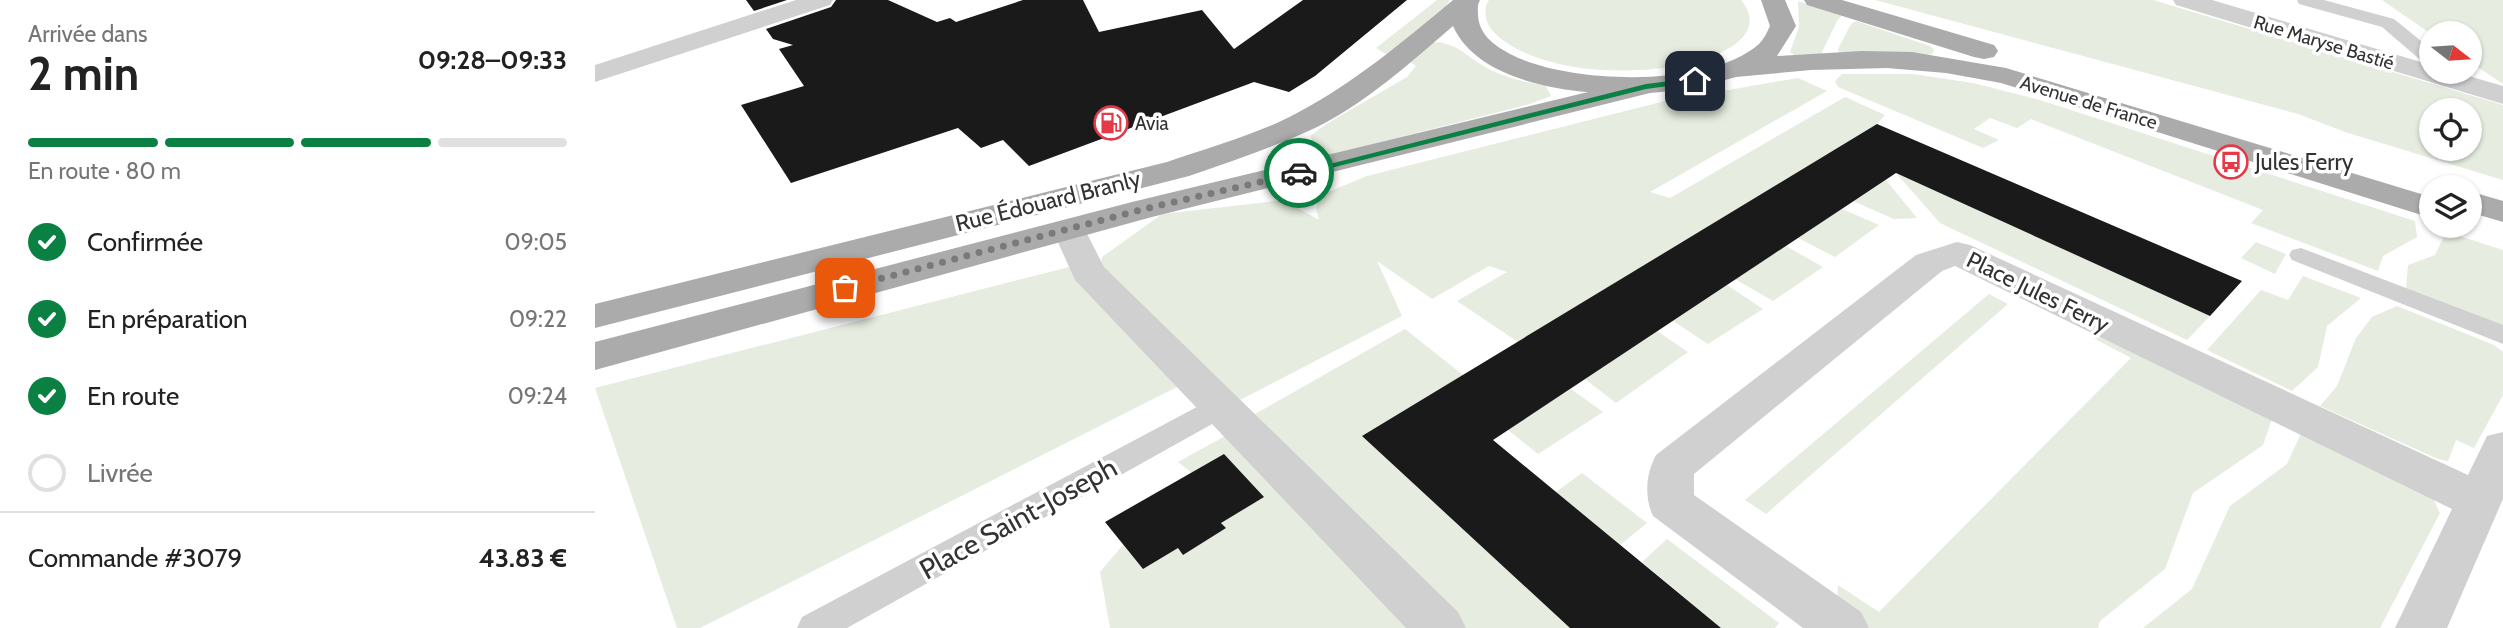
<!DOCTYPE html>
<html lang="fr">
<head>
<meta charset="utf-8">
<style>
  body { margin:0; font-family:Cabin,sans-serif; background:#f2f2f2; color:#222; height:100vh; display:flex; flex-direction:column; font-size:26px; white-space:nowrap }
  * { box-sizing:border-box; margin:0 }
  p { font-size:23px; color:#767676 }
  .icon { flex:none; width:38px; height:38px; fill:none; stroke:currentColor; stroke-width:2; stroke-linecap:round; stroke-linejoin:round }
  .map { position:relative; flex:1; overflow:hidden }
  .details { display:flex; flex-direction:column; background:#fff; width:595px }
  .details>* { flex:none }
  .needle { width:46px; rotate:107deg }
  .fabs { position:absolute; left:1824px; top:21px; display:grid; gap:14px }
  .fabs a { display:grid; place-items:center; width:63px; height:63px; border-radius:50%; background:#fff; box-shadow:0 2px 5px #0004; font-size:35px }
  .pin { position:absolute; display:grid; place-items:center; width:60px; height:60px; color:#fff; margin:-30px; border-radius:14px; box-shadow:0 4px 10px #0006 }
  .courier { position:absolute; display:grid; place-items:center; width:70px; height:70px; margin:-35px; border:5px solid #0b8043; border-radius:50%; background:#fff; color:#222; box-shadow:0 2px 9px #0007 }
  .headline em { font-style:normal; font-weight:700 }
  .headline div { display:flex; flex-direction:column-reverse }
  .headline { display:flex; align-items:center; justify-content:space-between; height:119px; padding:0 28px }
  h1 { font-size:46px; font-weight:700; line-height:52px }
  .bar { display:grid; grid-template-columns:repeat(4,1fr); gap:10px 7px; align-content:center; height:84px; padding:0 28px }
  .bar i { height:9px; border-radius:5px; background:#e0e0e0 }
  .bar .active { background:#0b8043 }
  .bar p { grid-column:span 4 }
  .line { display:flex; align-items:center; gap:18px; padding:0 28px; border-top:2px solid #e0e0e0 }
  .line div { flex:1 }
  ol { padding:0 28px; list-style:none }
  li { display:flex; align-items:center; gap:21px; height:77px }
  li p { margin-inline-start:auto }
  li .icon { padding:7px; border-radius:50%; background:#0b8043; color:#fff; stroke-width:4 }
  li:last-child { color:#767676 }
  li i { width:38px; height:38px; border:4px solid #e0e0e0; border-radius:50% }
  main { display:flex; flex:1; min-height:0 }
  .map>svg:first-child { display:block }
  .green { fill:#e6ecdf; fill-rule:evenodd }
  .building { fill:#1a1a1a }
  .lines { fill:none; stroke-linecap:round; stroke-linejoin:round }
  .lane { fill:#d0d0d0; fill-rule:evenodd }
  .street { fill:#d0d0d0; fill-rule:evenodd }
  .primary { fill:#ababab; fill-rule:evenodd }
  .route { fill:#0b8043 }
  .done { stroke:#7a7a7a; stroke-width:7; stroke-dasharray:0 12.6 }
  .labels { text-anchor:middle; stroke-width:7; stroke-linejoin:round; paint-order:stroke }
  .far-street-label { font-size:19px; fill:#333; stroke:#fff }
  .far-poi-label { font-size:19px; fill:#333; stroke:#fff; text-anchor:start }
  .poi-label { font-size:23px; fill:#333; stroke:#fff; text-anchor:start }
  .street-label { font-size:23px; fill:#333; stroke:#fff }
  .near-street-label { font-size:28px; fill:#333; stroke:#fff }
</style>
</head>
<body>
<main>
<section class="details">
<div class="headline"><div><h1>2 min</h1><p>Arrivée dans</p></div><em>09:28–09:33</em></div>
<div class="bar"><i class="active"></i><i class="active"></i><i class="active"></i><i></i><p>En route · 80 m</p></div>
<ol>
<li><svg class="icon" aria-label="check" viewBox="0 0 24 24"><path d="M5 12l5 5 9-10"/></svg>Confirmée<p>09:05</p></li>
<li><svg class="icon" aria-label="check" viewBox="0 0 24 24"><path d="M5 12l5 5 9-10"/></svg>En préparation<p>09:22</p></li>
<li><svg class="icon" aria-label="check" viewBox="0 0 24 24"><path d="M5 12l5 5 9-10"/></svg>En route<p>09:24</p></li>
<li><i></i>Livrée</li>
</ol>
<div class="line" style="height:91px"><div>Commande #3079</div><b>43.83 €</b></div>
</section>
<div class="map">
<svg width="1908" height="628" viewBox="0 0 1908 628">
  <rect width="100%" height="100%" fill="#fff"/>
  <path class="green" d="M842,0h13l-15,22 -49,32 -10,-6z
    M894,0h252c57,70 -187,102 -250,29 -6,-8 -8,-21 -2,-29z
    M1280,0h278l350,105v75l-155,-47 -50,-19zM1874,110v39h-38v-39z
    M1787,0h121v84l-34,-23v-28l-38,1z
    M1203,1l44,15 -4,3 -16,33 1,3h-29l-4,-3 9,-25z
    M1261,21l74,25 4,4 -2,4 -7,1 -86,-2 -1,-4 13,-25z
    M844,42c22,5 25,12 43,23 17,11 43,18 63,20l6,11 -21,8 -207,53 -13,-21 18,-13 79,-46 9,-11 -10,-7 20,-15z
    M1247,74h71l60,9 67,17 375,121 2,16 -34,19 -5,15 -127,-48 12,-13 -232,-91 -14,9 -27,-10 -16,11 25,11 -16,8 -145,-61 -3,-6z
    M1203,78l29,13 -177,101 20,6 175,-101 40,18 -8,9 -359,218 -61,-41 50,-29 -18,-6 -57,33 -55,-38 25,55 -164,85 -137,-134 1,-10 60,-43 122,-14 35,20 -3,-12 5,-13 46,-19 298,-75z
    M1301,173l314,143 -23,24 -247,-117z
    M1291,180l31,38 -23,1 -41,-18z
    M1247,209l37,16 -44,32 -37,-19z
    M1846,230l62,20v77l-97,-38 2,-24 27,-10 9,-19z
    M1661,242l30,12 -11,20 -34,-16z
    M1191,246l37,21 -50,34 -38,-22z
    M482,265l102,121 -479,242h-23l-82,-240z
    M1708,276l58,22 -34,28 -9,41 -26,24 -85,-41 54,-60 27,10z
    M1132,285l36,24 -55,35 -35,-23z
    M1394,294l19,10 -242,210 -21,-14z
    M1802,306l97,39 9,7v43l-29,53 -18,-8 -8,21 -10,-2 -118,-53 17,-20 19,-48 16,-21z
    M810,329l58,46 -100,62 207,191h-115l-207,-210z
    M1062,331l31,21 -72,51 -31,-24z
    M1507,337l171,79 -10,29 -70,48 -28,76 -65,52 -2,7h-229l-32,-24 1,-19 41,27 252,-254 -38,-20z
    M976,389l32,23 -65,42 -30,-24z
    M1708,429l127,63 10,21 -60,115h-237l49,-39 38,-83 57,-42z
    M634,434l189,194h-308l-10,-56 23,-27 20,24 35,-21 5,6 42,-26 -33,-55 -14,-11z
    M987,473l65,50 -27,22 -64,-53z
    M1072,539l112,84 -4,5h-54l-79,-66z"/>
  <path class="building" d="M151,0h41l-33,11z
    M241,0h52l49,22 13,-4 6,4 67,-22h60l16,32 103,-22 32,39 69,-49h104l-92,76 -26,16 -35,-10 -225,84 -26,-26 -22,8 -23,-20 -167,55 -50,-78 63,-19 -25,-37 14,-4 -20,-6 -7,-10 65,-22z
    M1282,124l365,157 -32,35 -314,-143 -403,267 228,188h-151l-208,-192z
    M629,454l40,43 -43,26 5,5 -43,27 -5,-7 -35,21 -38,-47z"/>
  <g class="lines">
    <path class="lane" d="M1702,0h27l70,19 37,30v16l-7,-2 -42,-36 -83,-23z
      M1706,248l202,77v19l-211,-84 -3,-5 3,-5z
      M625,397l10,3 5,7 -5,7 -383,214h-50l5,-11 408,-217z"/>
    <path class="street" d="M201,0h37l-3,5 -235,77v-17z
      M1578,0h39l219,65v7h24l48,14v18l-327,-99z
      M474,219l12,3 23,45 354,345 8,16h-60l-331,-348 -23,-51 5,-7z
      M1362,242l13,3 498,230 19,-39 16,-4v67l-56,129h-52l57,-119 -497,-243 -13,5 -248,203v21l167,117 8,16h-66l-150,-112c-9,-19 -7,-43 3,-61l260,-200z"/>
    <path class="primary" d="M858,0h27c-3,6 -2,9 -2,15 1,20 16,30 32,39 57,30 198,35 249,-10 5,-5 8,-12 11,-18l-9,-26h24l11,26 -19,30 85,-5 50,1 94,16 425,129v21l-430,-135 -55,-10 -59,-5 -76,2 -75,7 -44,12 -42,4 -498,124 -557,153v-28l537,-140 456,-110c-47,-4 -114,-19 -135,-66 -43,37 -87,77 -138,102 -41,19 -83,33 -126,48l-594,152v-24l572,-142c43,-15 89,-27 130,-49 57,-30 107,-72 156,-113z
      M1209,0h38l152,45 4,6 -4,6 -10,2 -10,-2 -167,-52z
      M1874,191l34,10v21l-34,-10z"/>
  </g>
  <path class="route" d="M1100,78l3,4 -52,7 -347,87 -5,-3 352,-89z"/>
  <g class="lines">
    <path class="done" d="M250,288l299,-79 155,-36"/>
  </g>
  <defs>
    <symbol id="fuel-ring" viewBox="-11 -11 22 22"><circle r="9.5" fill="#fff" stroke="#e63946" stroke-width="1.5"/><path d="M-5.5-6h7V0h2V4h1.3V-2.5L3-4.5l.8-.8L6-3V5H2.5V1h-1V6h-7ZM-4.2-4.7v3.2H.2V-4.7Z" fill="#e63946"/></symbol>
    <symbol id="bus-ring" viewBox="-11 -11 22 22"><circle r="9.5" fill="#fff" stroke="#e63946" stroke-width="1.5"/><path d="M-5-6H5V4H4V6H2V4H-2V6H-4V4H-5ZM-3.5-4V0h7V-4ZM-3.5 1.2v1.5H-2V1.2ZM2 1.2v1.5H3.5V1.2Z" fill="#e63946"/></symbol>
  </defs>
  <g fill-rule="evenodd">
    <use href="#fuel-ring" x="497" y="104" width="38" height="38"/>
    <use href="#bus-ring" x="1617" y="143" width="38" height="38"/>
  </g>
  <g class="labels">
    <g class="far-street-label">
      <text transform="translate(1729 42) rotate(17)" y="7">Rue Maryse Bastié</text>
      <text transform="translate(1494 102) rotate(17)" y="7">Avenue de France</text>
    </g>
    <g class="far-poi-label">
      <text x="540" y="130">Avia</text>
    </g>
    <g class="poi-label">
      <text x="1660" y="170">Jules Ferry</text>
    </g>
    <g class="street-label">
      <text transform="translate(453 201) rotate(-14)" y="8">Rue Édouard Branly</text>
      <text transform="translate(1443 292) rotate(26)" y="8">Place Jules Ferry</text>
    </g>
    <g class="near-street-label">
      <text transform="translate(423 518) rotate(-29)" y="10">Place Saint-Joseph</text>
    </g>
  </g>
</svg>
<div class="fabs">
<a><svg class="needle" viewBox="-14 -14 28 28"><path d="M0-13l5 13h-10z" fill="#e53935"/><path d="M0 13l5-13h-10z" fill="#767676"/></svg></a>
<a><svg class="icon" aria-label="locate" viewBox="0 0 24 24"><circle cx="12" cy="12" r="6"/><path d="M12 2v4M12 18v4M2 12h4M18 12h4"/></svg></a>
<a><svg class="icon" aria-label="layers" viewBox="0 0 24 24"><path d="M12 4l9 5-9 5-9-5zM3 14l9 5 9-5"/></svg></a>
</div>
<div class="pin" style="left:250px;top:288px;background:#ea580c"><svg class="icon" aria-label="bag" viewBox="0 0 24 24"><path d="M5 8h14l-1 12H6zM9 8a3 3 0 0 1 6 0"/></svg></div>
<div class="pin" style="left:1100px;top:81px;background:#1f2937"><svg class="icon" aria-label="home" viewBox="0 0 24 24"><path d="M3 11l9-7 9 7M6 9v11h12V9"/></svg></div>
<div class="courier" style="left:704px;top:173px"><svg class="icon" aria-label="car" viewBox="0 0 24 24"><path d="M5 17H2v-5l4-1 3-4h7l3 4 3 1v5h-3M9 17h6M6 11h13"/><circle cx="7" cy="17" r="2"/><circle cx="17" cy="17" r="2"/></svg></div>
</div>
</main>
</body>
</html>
